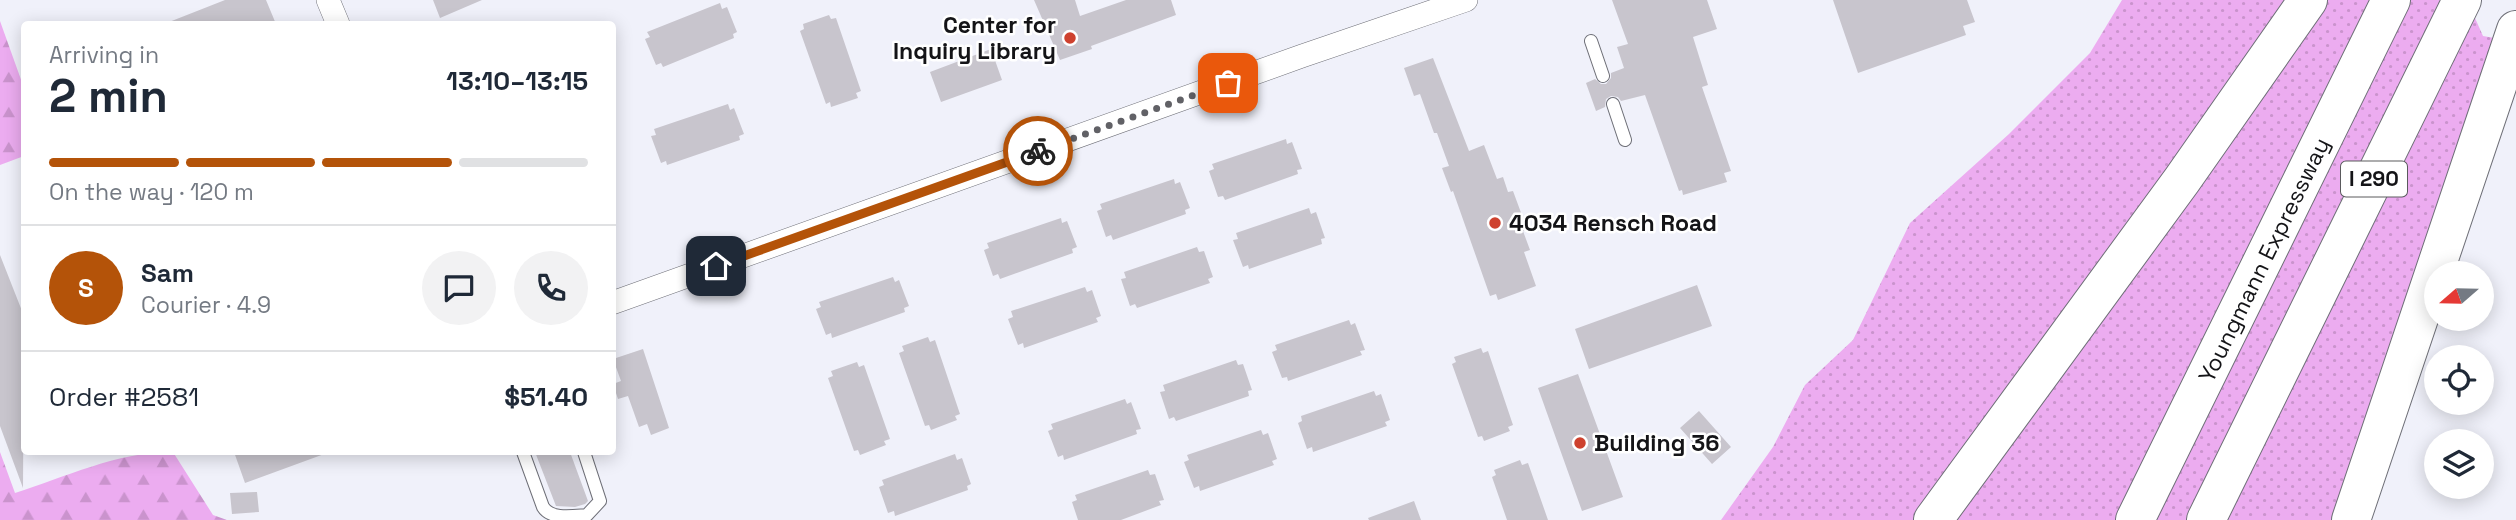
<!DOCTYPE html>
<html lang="en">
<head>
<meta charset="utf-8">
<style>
  body { margin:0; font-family:"Space Grotesk",sans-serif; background:#f2f2f3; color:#1f2937; height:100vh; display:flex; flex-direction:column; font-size:26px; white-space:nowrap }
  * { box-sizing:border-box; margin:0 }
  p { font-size:23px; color:#747a83 }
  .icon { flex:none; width:38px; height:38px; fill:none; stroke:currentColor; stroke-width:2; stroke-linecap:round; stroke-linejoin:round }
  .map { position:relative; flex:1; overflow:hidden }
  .side { position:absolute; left:21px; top:21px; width:595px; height:434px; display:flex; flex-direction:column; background:#fff; border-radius:7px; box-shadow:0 4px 18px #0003 }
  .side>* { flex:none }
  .needle { width:46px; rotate:250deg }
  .controls { position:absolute; left:2424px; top:261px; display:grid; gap:14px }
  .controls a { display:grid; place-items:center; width:70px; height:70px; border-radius:50%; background:#fff; box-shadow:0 4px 18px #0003; font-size:35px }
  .pin { position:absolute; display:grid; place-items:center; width:60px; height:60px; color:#fff; margin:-30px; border-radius:14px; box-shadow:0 4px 10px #0006 }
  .courier { position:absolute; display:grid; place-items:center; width:70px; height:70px; margin:-35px; border:5px solid #b45309; border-radius:50%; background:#fff; color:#222; box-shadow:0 2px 9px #0007 }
  .overview em { font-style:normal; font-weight:800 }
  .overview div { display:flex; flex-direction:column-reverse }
  .overview { display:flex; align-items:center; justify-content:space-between; height:119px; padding:0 28px }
  h1 { font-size:46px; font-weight:800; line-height:52px }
  .bar { display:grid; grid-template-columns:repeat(4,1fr); gap:10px 7px; align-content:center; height:84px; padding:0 28px }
  .bar i { height:9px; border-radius:5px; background:#e0e1e3 }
  .bar .current { background:#b45309 }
  .bar p { grid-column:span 4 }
  .line { display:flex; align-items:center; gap:18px; padding:0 28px; border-top:2px solid #e0e1e3 }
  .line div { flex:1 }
  .round { display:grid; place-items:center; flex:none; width:74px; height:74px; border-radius:37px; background:#f2f2f3 }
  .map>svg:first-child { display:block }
  .grass { fill:url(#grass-dots) }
  .forest { fill:url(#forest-firs) }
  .building { fill:#c8c5cd }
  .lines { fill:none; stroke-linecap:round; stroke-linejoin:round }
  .lane-casing { stroke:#6e6f77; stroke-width:14 }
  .street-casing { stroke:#6e6f77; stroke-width:24 }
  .highway-casing { stroke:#6e6f77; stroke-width:40 }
  .lane { stroke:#fff; stroke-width:12 }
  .street { stroke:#fff; stroke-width:23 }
  .highway { stroke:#fff; stroke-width:38 }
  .done { stroke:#616166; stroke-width:7; stroke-dasharray:0 12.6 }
  .route { stroke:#b45309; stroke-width:9 }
  .poi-dot { fill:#ce412e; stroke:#fff; stroke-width:2.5 }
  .labels { text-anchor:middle; stroke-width:5; stroke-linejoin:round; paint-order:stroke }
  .shield { fill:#fff; stroke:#5a5a5d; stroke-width:2 }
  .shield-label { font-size:21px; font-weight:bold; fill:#141417 }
  .poi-label { font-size:23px; font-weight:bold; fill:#141417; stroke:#fff; text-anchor:start }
  .street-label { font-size:23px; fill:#141417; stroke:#fff }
</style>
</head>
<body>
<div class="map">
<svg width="2516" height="520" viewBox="0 0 2516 520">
  <defs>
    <pattern id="grass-dots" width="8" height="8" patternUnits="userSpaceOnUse" patternTransform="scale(1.75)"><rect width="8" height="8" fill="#ecacf0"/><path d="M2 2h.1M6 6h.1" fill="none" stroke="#ca93cd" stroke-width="1.8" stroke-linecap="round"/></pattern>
    <pattern id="forest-firs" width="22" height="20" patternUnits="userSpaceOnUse" patternTransform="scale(1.75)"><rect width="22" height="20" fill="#ecacf0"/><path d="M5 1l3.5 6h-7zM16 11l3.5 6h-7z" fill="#ca93cd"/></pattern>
  </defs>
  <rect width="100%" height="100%" fill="#f0f1fa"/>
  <path class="grass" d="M2122,0h345l16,36 29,5 -161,479h-630l52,-73 32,-62 48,-45 57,-117 99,-89 81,-81z"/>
  <path class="forest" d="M0,21l24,67v68l-24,9z
    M0,452l15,41c50,-16 105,-42 158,-41l40,63 14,5h-227z"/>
  <path class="building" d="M225,0h41l10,24h-112z
    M433,0h49l-42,18z
    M1034,0h41l5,16 46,-16h45l5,15 -85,31 1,3 -32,11z
    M1612,0h95l10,29 -24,8 15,48 -6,2 29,84 -7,2 3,9 -44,13 -1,-5 -3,1 -34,-96 -24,6 -3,-4 -7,-1 -5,3 -1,8 -9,4 -10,-28 9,-4 6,5h5l5,-6v-5l13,-5 -7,-21 11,-3z
    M1833,0h134l8,22 -12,4 3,9 -108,38z
    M720,3l2,6 5,-2 10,25 -4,2 1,4 -71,29 -2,-4 -5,2 -11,-26 5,-2 -3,-5z
    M829,15l2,4 5,-1 25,73 -5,2 2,5 -27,9 -1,-5 -4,2 -26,-73 4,-2 -1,-5z
    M991,49l11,31 -61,22 -11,-30z
    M1433,58l36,93 15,-6 13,34 6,-2 5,15 5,-1 14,38 -4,2 7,19 -6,2 12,34 -38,14 -2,-6 -6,2 -37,-105 -2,1 -9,-24 7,-2 -12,-33h-3l-14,-39 -6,2 -10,-28z
    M728,104l2,6 4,-2 10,26 -5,2 1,4 -73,25 -1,-4 -5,2 -10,-27 5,-1 -2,-6z
    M1286,139l1,5 5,-2 10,27 -5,1 1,4 -73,26 -2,-4 -5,1 -9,-26 5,-2 -2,-5z
    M1174,179l1,5 5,-2 10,26 -5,2 1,4 -73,26 -2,-5 -5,2 -9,-26 5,-2 -2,-5z
    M1309,208l2,6 5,-2 9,26 -4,1 1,5 -73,25 -1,-4 -5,2 -10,-27 5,-1 -2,-6z
    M1061,218l1,5 5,-2 10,26 -5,2 1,4 -73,26 -2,-5 -5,2 -9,-26 5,-2 -2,-5z
    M1197,247l2,5 5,-1 9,26 -5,2 2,4 -73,25 -2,-4 -5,2 -9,-27 5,-1 -2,-6z
    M0,255l24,61 -1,172 -23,-62z
    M893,277l2,5 4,-2 10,26 -5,2 1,4 -73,26 -1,-5 -5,2 -10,-26 5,-2 -2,-5z
    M1697,285l15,41 -123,43 -14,-40z
    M1085,287l2,5 5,-2 9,26 -5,2 2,4 -74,26 -1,-5 -5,2 -10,-26 5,-2 -2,-6z
    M1349,320l2,5 4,-2 10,27 -5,1 2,4 -74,26 -1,-4 -5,1 -10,-26 5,-2 -2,-5z
    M928,337l2,5 5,-2 25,74 -5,2 2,4 -26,10 -2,-5 -4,1 -26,-73 5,-2 -2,-5z
    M1481,348l2,5 5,-2 25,74 -5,2 2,4 -26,10 -2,-5 -4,1 -26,-73 4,-2 -2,-5z
    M643,349l26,79 -18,7 -4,-11 -8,3 -11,-31 -10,3 -5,-15 8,-3 -8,-22z
    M1236,360l2,5 5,-1 9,26 -4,1 1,5 -73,25 -2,-4 -5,2 -9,-27 5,-1 -2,-6z
    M857,362l2,5 5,-2 26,74 -6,2 2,4 -26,10 -2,-5 -4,1 -26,-73 5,-2 -2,-5z
    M1578,374l45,123 -41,14 -44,-123z
    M1374,391l2,5 5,-2 9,26 -5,2 2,4 -74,26 -1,-5 -5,2 -9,-26 4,-2 -1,-5z
    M1125,399l2,5 4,-2 10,27 -5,1 1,4 -73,26 -1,-5 -5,2 -10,-26 5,-2 -2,-5z
    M1699,411l32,36 -19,17 -32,-36z
    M1261,430l2,5 5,-2 9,26 -5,2 2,4 -74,26 -1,-5 -5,2 -10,-26 5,-2 -2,-5z
    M234,452h93v1l-82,30z
    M535,452h35l18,49 -3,3 -10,3 -19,-1z
    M955,454l2,6 5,-2 9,26 -4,2 1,4 -73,26 -1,-5 -6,2 -9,-26 5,-2 -2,-5z
    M1520,460l2,5 6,-2 20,57h-41l-15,-43 4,-2 -2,-5z
    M1148,470l2,5 5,-1 9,26 -5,1 2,4 -40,15h-43l-6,-18 5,-2 -2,-5z
    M257,492l2,20 -27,2 -2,-21z
    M1414,501l7,19h-52l-1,-2z"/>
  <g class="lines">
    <defs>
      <path id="lane" d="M1591,41l12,35
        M1613,104l12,36
        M523,452l20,55c8,13 30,9 44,8l13,-14 -16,-49"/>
      <path id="street" d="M328,0l10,24
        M612,303l690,-247 164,-56"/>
      <path id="highway" d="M1933,520l249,-340 126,-180
        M2135,520l256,-520
        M2206,520l256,-520
        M2351,520l165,-490"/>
    </defs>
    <use href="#lane" class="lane-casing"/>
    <use href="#street" class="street-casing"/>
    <use href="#highway" class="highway-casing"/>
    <use href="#lane" class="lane"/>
    <use href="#street" class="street"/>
    <use href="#highway" class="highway"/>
  </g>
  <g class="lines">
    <path class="done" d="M1038,151l190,-68"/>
    <path class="route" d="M716,266l322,-115"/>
  </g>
  <g class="poi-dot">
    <circle cx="1070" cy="38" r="7"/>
    <circle cx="1495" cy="223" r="7"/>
    <circle cx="1580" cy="443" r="7"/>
  </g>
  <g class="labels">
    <rect class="shield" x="2341" y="161.5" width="66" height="35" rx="5"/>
    <g class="shield-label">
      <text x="2374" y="186">I 290</text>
    </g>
    <g class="poi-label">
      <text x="1056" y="33" text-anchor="end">Center for<tspan x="1056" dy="26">Inquiry Library</tspan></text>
      <text x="1509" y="231">4034 Rensch Road</text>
      <text x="1594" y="451">Building 36</text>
    </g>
    <g class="street-label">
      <text transform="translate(2264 260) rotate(-64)" y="8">Youngmann Expressway</text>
    </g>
  </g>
</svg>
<div class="controls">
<a><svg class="needle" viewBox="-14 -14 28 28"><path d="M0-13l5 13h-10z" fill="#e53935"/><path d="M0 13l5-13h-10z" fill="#747a83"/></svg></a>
<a><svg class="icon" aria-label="locate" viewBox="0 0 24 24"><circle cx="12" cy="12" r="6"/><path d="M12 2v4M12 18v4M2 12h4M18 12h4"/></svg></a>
<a><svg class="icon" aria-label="layers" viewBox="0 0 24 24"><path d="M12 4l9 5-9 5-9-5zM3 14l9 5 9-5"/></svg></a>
</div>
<div class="pin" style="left:1228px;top:83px;background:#ea580c"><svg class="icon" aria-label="bag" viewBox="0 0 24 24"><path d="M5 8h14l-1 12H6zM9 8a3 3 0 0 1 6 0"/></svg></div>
<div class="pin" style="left:716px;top:266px;background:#1f2937"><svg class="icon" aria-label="home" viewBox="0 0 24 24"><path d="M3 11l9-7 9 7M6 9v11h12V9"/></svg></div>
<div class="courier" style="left:1038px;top:151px"><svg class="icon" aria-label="bike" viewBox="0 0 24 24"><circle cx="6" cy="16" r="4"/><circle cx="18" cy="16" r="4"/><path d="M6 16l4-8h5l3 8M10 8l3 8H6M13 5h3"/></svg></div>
<section class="side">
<div class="overview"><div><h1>2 min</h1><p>Arriving in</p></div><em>13:10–13:15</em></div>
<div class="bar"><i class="current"></i><i class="current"></i><i class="current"></i><i></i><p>On the way · 120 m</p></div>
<div class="line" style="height:126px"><b class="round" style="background:#b45309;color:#fff">S</b><div><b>Sam</b><p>Courier · 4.9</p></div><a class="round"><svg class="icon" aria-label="chat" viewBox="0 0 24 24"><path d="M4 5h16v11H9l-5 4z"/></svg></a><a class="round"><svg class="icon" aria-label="phone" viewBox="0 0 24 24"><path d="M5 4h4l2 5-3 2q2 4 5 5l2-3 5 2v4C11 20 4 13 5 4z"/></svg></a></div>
<div class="line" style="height:91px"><div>Order #2581</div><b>$51.40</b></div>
</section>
</div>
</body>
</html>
